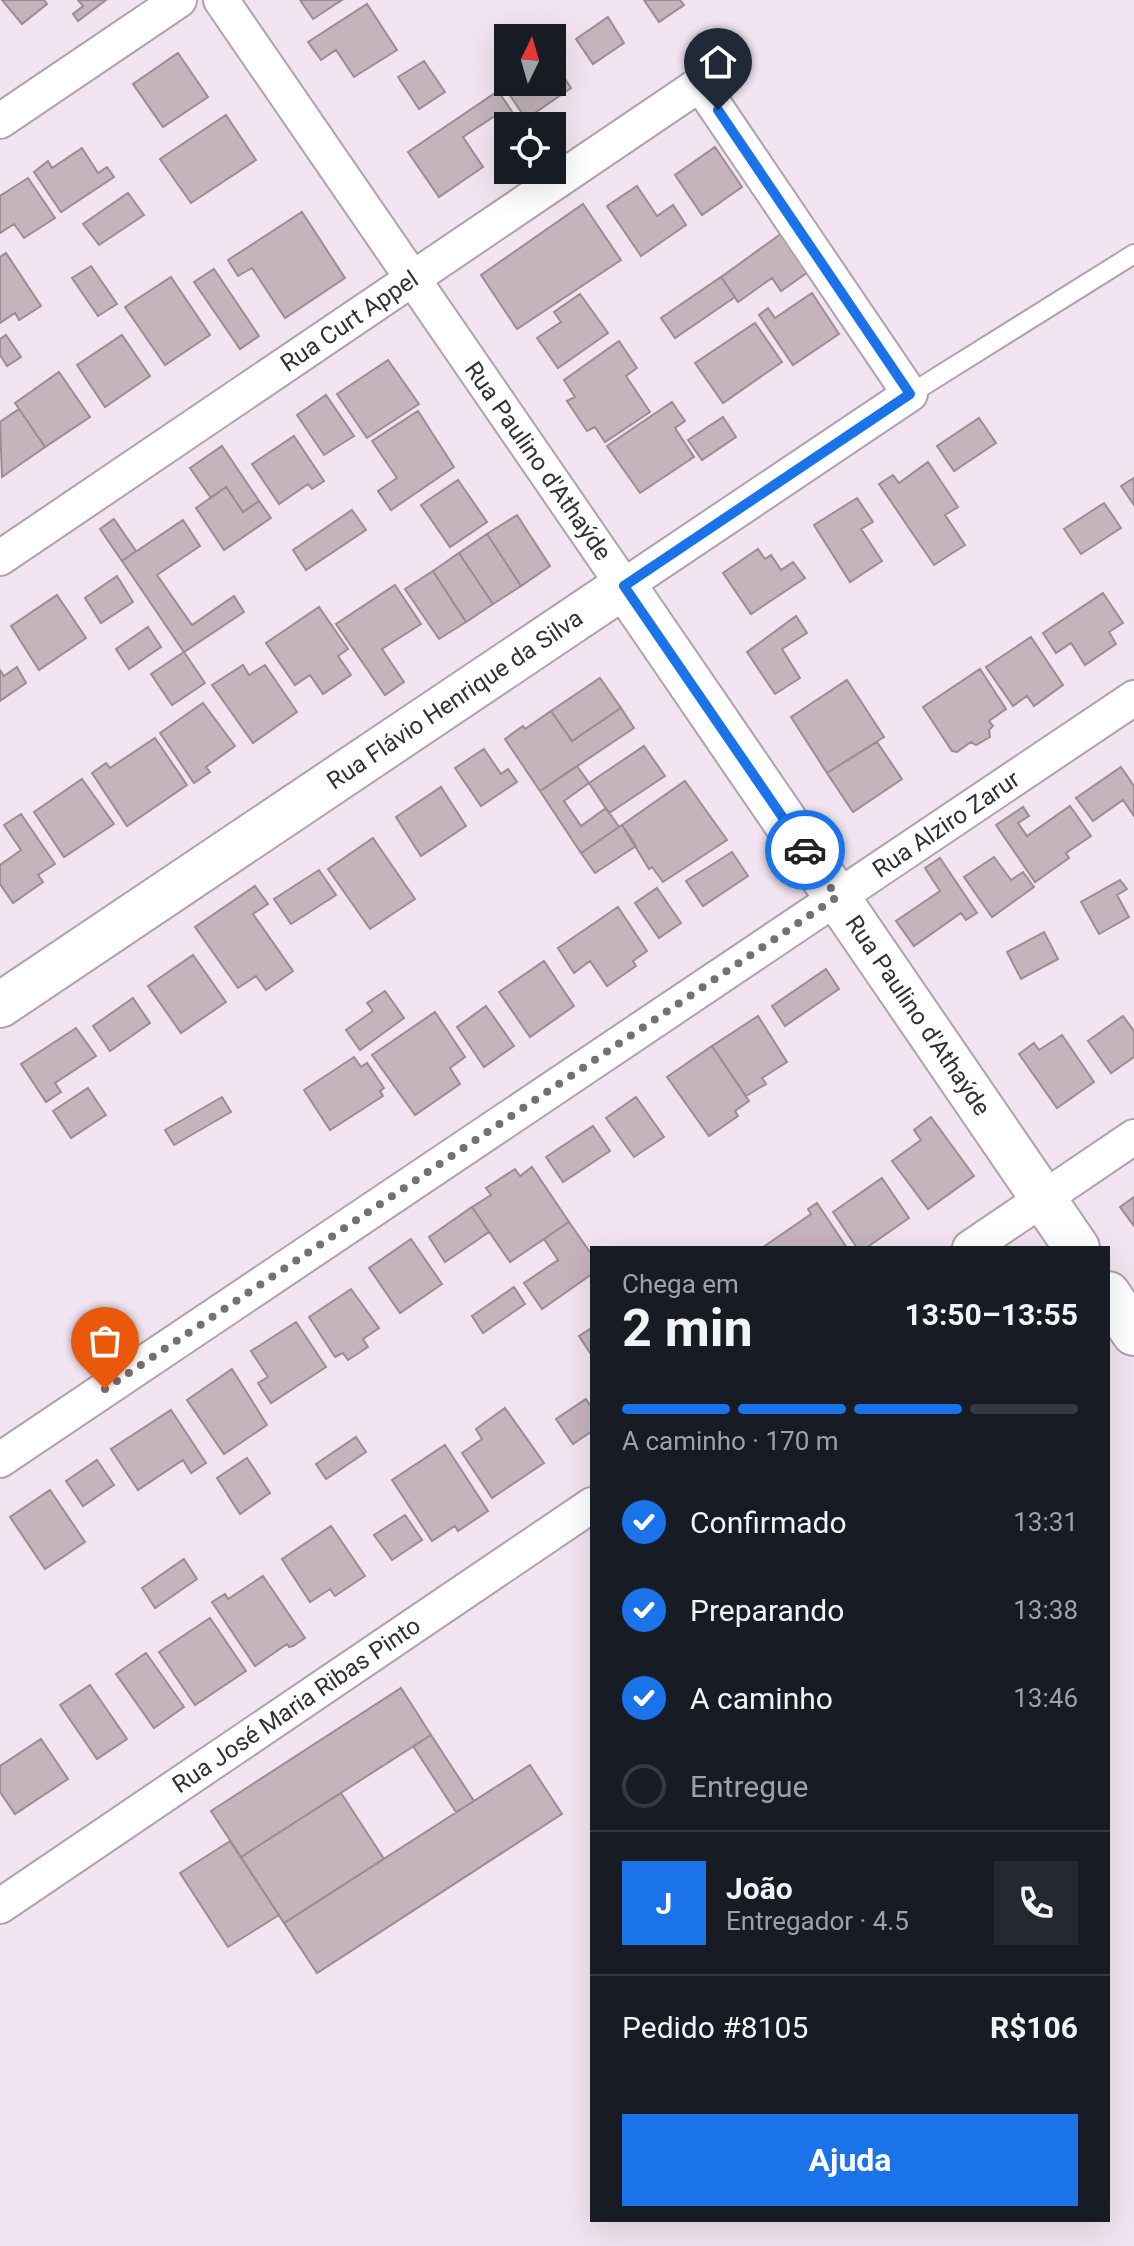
<!DOCTYPE html>
<html lang="pt">
<head>
<meta charset="utf-8">
<style>
  body { margin:0; font-family:Roboto,sans-serif; background:#242831; color:#f1f3f6; height:100vh; display:flex; flex-direction:column; font-size:30px; white-space:nowrap }
  * { box-sizing:border-box; margin:0 }
  p { font-size:26px; color:#9ea1a6 }
  .icon { flex:none; width:44px; height:44px; fill:none; stroke:currentColor; stroke-width:2; stroke-linecap:round; stroke-linejoin:round }
  .map { position:relative; flex:1; overflow:hidden }
  .drawer { position:absolute; left:590px; top:1246px; width:520px; height:976px; display:flex; flex-direction:column; background:#171b24; border-radius:0px; box-shadow:0 8px 32px #0002 }
  .drawer>* { flex:none }
  .needle { width:52px; rotate:5deg }
  .controls { position:absolute; left:494px; top:24px; display:grid; gap:16px }
  .controls a { display:grid; place-items:center; width:72px; height:72px; border-radius:0px; background:#171b24; box-shadow:0 8px 32px #0002; font-size:40px }
  .pin { position:absolute; display:grid; place-items:center; width:68px; height:68px; color:#fff; margin:-82px -34px; border-radius:50% 50% 50% 0; rotate:-45deg; box-shadow:0 0 8px #0007 }
  .pin .icon { rotate:45deg }
  .courier { position:absolute; display:grid; place-items:center; width:80px; height:80px; margin:-40px; border:6px solid #1a73e8; border-radius:50%; background:#fff; color:#222; box-shadow:0 2px 10px #0007 }
  .summary em { font-style:normal; font-weight:700 }
  .summary div { display:flex; flex-direction:column-reverse }
  .summary { display:flex; align-items:center; justify-content:space-between; height:136px; padding:0 32px }
  h1 { font-size:52px; font-weight:700; line-height:60px }
  .bar { display:grid; grid-template-columns:repeat(4,1fr); gap:12px 8px; align-content:center; height:96px; padding:0 32px }
  .bar i { height:10px; border-radius:6px; background:#363941 }
  .bar .on { background:#1a73e8 }
  .bar p { grid-column:span 4 }
  .line { display:flex; align-items:center; gap:20px; padding:0 32px; border-top:2px solid #363941 }
  .line div { flex:1 }
  .round { display:grid; place-items:center; flex:none; width:84px; height:84px; border-radius:0px; background:#242831 }
  ol { padding:0 32px; list-style:none }
  li { display:flex; align-items:center; gap:24px; height:88px }
  li p { margin-inline-start:auto }
  li .icon { padding:8px; border-radius:50%; background:#1a73e8; color:#fff; stroke-width:4 }
  li:last-child { color:#9ea1a6 }
  li i { width:44px; height:44px; border:4px solid #363941; border-radius:50% }
  .primary-button { display:flex; gap:16px; margin-top:auto; padding:16px 32px }
  .primary-button a { flex:1; height:92px; border-radius:0px; background:#1a73e8; color:#fff; font-size:32px; font-weight:700; line-height:92px; text-align:center }
  .map>svg:first-child { display:block }
  .building { fill:#c5b4bb; stroke:#9c8c93; stroke-width:2 }
  .lines { fill:none; stroke-linecap:round; stroke-linejoin:round }
  .lane-casing { stroke:#aea2ad; stroke-width:22 }
  .street-casing { stroke:#aea2ad; stroke-width:38 }
  .secondary-casing { stroke:#aea2ad; stroke-width:48 }
  .lane { stroke:#fff; stroke-width:18 }
  .street { stroke:#fff; stroke-width:34 }
  .secondary { stroke:#fff; stroke-width:44 }
  .done { stroke:#766f76; stroke-width:8; stroke-dasharray:0 14.4 }
  .route { stroke:#1a73e8; stroke-width:10 }
  .labels { text-anchor:middle; stroke-width:6; stroke-linejoin:round; paint-order:stroke }
  .street-label { font-size:24px; fill:#342f34; stroke:#fff }
</style>
</head>
<body>
<div class="map">
<svg width="1134" height="2246" viewBox="0 0 1134 2246">
  <rect width="100%" height="100%" fill="#f2e5f1"/>
  <path class="building" d="M2,0h42l3,4 -25,20z
    M78,0h28l-28,21 -5,-7 10,-8z
    M300,0h42l-29,19z
    M644,0h36l4,5 -25,17z
    M367,4l30,46 -43,27 -18,-27 -15,10 -13,-18z
    M608,17l16,26 -31,21 -17,-25z
    M178,53l30,44 -45,30 -30,-43z
    M552,59l19,29 -45,31 -17,-25 15,-12h28z
    M424,61l21,31 -26,17 -21,-32z
    M498,91l17,25 -11,8 -6,-10 -35,23 20,30 -44,30 -31,-45z
    M226,115l30,45 -65,43 -31,-44z
    M715,147l27,40 -40,28 -27,-40z
    M82,148l16,25 9,-6 7,10 -53,35 -27,-40 14,-11 4,7z
    M28,178l27,40 -31,20 -10,-14 -14,9v-37z
    M637,186l20,30 16,-11 13,20 -45,31 -34,-50z
    M128,193l16,22 -45,30 -16,-21z
    M583,204l38,56 -104,69 -36,-54z
    M302,212l43,66 -60,40 -33,-50 -14,8 -10,-16z
    M785,231l26,39 -30,21 -9,-13 -34,24 -17,-25z
    M6,253l35,53 -22,14 -4,-7 -15,10v-66z
    M91,266l26,38 -19,12 -26,-38z
    M214,269l45,67 -19,13 -46,-67z
    M171,277l39,58 -45,30 -40,-58z
    M721,277l14,20 -60,41 -14,-20z
    M812,293l27,41 -46,31 -34,-50 9,-7 7,10z
    M580,294l28,39 -50,35 -21,-30 24,-16 -7,-10z
    M755,323l27,39 -59,41 -28,-40z
    M6,335l15,22 -14,9 -7,-11v-16z
    M122,335l28,41 -45,31 -28,-42z
    M619,341l18,27 -11,8 24,36 -45,30 -10,-15 -8,4 -20,-30 8,-4 -11,-17z
    M388,360l31,44 -52,34 -30,-44z
    M59,372l31,45 -45,30 -30,-44z
    M326,395l28,41 -30,19 -27,-40z
    M672,402l13,19 -10,7 19,29 -54,36 -33,-47z
    M19,409l26,38 -43,30 -2,-55z
    M418,411l36,56 -63,43 -13,-19 19,-13 -25,-37z
    M723,417l13,20 -34,23 -14,-20z
    M979,418l17,25 -42,28 -17,-25z
    M294,436l30,45 -12,8 -4,-5 -29,20 -27,-40z
    M222,446l37,55 -16,11 -17,-25 -15,11 -21,-30z
    M928,462l30,45 -13,8 20,30 -31,20 -55,-81 14,-9 6,8z
    M1134,478v27l-13,-19z
    M458,480l29,42 -37,25 -29,-42z
    M226,487l17,25 16,-11 12,17 -47,32 -28,-42z
    M857,498l16,24 -12,7 21,32 -32,21 -36,-57z
    M1104,503l17,25 -40,26 -17,-25z
    M352,510l14,20 -60,40 -13,-20z
    M517,515l33,51 -29,20 -34,-52z
    M114,519l22,32 -14,10 -22,-32z
    M183,520l17,26 -43,29 35,50 42,-29 10,16 -60,40 -62,-91z
    M487,534l34,52 -28,18 -34,-51z
    M758,549l7,10 6,-4 10,15 12,-8 12,16 -54,36 -28,-41z
    M459,553l34,51 -27,18 -33,-51z
    M433,571l33,51 -27,17 -34,-50z
    M117,576l16,26 -32,21 -16,-25z
    M395,585l26,39 -39,25 22,33 -19,13 -49,-71z
    M1103,593l20,30 -14,9 7,12 -31,21 -14,-22 -15,10 -13,-20z
    M57,595l29,43 -47,32 -28,-44z
    M319,607l29,42 -10,7 13,19 -28,19 -13,-19 -15,10 -29,-42z
    M796,616l11,17 -25,16 18,29 -25,16 -28,-42z
    M148,627l13,20 -32,22 -13,-20z
    M1031,637l32,48 -29,21 -7,-10 -14,10 -27,-39z
    M184,652l21,31 -33,22 -21,-31z
    M243,665l6,10 16,-10 32,47 -44,31 -41,-58z
    M17,667l9,16 -26,18v-31l4,6z
    M980,669l26,40 -17,12 4,5 -4,4 1,7 -14,8 -5,-3 -14,10 -5,-1 -29,-44z
    M600,678l21,30 -49,33 -21,-30z
    M847,680l37,57 -57,36 -36,-56z
    M203,703l32,43 -29,21 4,5 -16,11 -34,-50z
    M621,708l13,20 -94,63 -35,-52 18,-13 2,3 26,-18 21,30z
    M155,738l32,47 -60,41 -35,-53 14,-10 4,5z
    M877,742l25,37 -49,33 -26,-39z
    M644,746l21,30 -56,37 -20,-30z
    M484,749l17,25 7,-5 9,13 -36,24 -26,-38z
    M577,766l12,17 -25,18 17,25 25,-18 13,19 -38,26 -41,-62z
    M1121,767l13,19v30l-11,-16 -30,21 -17,-23z
    M82,779l32,45 -50,33 -30,-45z
    M685,781l42,59 -64,42 -11,-15 -3,2 -27,-44z
    M441,787l25,39 -45,30 -25,-39z
    M1070,806l21,30 -25,17 3,5 -34,24 -39,-57 27,-18 6,9 -11,7 9,13z
    M21,814l34,50 -17,11 5,7 -30,21 -13,-19v-19l21,-15 -17,-25z
    M622,825l14,21 -41,27 -14,-20z
    M373,838l42,61 -45,30 -42,-60z
    M732,852l16,24 -45,30 -17,-25z
    M994,857l17,23 12,-8 11,15 -42,30 -28,-40z
    M940,858l37,55 -11,7 -5,-7 -47,33 -18,-25 44,-30 -15,-23z
    M319,870l17,25 -45,29 -17,-25z
    M1120,880l7,9 -10,6 12,22 -30,17 -18,-32z
    M255,886l13,18 -15,10 40,57 -27,19 -10,-14 -18,12 -43,-61z
    M657,888l24,35 -22,15 -24,-35z
    M618,907l29,44 -14,10 3,5 -29,20 -17,-25 -16,12 -16,-25z
    M1044,932l14,27 -37,20 -14,-27z
    M193,955l33,47 -45,31 -33,-47z
    M544,961l30,45 -44,31 -31,-45z
    M826,969l13,20 -54,37 -13,-20z
    M385,991l19,27 -44,32 -14,-20 27,-19 -6,-8z
    M133,998l17,25 -40,28 -17,-25z
    M486,1006l28,40 -30,21 -27,-40z
    M435,1012l30,45 -15,11 10,16 -45,31 -43,-60z
    M758,1016l29,46 -25,16 4,6 -20,12 -34,-50z
    M1123,1016l11,15v26l-23,16 -23,-32z
    M76,1028l20,28 -41,27 6,9 -15,10 -25,-38z
    M1062,1035l32,47 -37,26 -38,-54 15,-11 5,7z
    M712,1046l37,55 -14,10 3,5 -29,20 -42,-59z
    M354,1057l7,10 6,-4 17,25 -4,3 3,5 -53,34 -26,-40z
    M88,1088l18,27 -35,23 -18,-27z
    M222,1097l9,15 -57,33 -9,-15z
    M636,1097l28,40 -30,20 -28,-39z
    M931,1117l43,59 -46,33 -36,-48 29,-21 -7,-10z
    M593,1126l17,25 -47,31 -17,-25z
    M532,1167l37,55 -59,40 -38,-55 19,-12 -5,-7 29,-19 5,7z
    M882,1178l27,40 -43,30h-9l-24,-36z
    M1134,1197v29l-14,-19z
    M817,1203l30,45h-85l49,-34 -3,-5z
    M472,1207l17,25 -44,30 -16,-25z
    M569,1222l23,33v19l-50,35 -18,-26 34,-23 -14,-21z
    M411,1239l31,45 -42,29 -31,-45z
    M514,1287l11,17 -42,29 -11,-17z
    M351,1289l28,39 -16,11 5,8 -20,13 -5,-7 -8,4 -26,-40z
    M296,1322l30,45 -55,36 -13,-20 10,-6 -17,-26z
    M590,1329l2,4v23l-13,-20z
    M232,1369l35,56 -43,29 -37,-54z
    M586,1399l6,9v23l-19,13 -17,-25z
    M505,1408l39,55 -52,35 -30,-45 20,-14 -6,-10z
    M171,1410l35,53 -15,10 -8,-13 -45,30 -27,-41z
    M356,1437l10,15 -40,27 -10,-15z
    M445,1445l43,66 -30,20 -3,-5 -23,15 -40,-61z
    M247,1458l23,35 -30,21 -23,-36z
    M97,1460l17,25 -31,21 -17,-25z
    M50,1490l35,52 -40,27 -35,-52z
    M405,1515l17,25 -30,20 -18,-25z
    M331,1526l34,50 -30,20 -5,-7 -20,13 -28,-43z
    M184,1559l13,20 -42,29 -13,-20z
    M263,1576l42,62 -12,8 -4,1 -2,-3 -32,22 -43,-64 13,-8 3,5z
    M210,1618l36,53 -51,34 -36,-53z
    M146,1653l38,54 -30,21 -38,-54z
    M90,1685l37,54 -30,20 -37,-54z
    M401,1688l30,47 -190,122 -30,-46z
    M431,1735l43,66 -18,11 -43,-66z
    M41,1739l27,40 -53,35 -15,-22v-26z
    M530,1765l32,49 -245,159 -33,-50z
    M341,1793l43,66 -100,64 -43,-66z
    M230,1841l49,74 -51,32 -48,-74z"/>
  <g class="lines">
    <defs>
      <path id="lane" d="M910,394l224,-140"/>
      <g id="street">
        <path d="M0,121l179,-121"/>
        <path id="s1" d="M0,558l700,-474 210,310 -286,192 -403,-586"/>
        <path d="M970,1248l164,-111"/>
        <path id="s2" d="M0,1460l1134,-762"/>
        <path id="s3" d="M0,1906l592,-401"/>
      </g>
      <g id="secondary">
        <path id="s4" d="M0,1005l624,-419 453,662"/>
        <path d="M1108,1294l26,39"/>
      </g>
    </defs>
    <use href="#lane" class="lane-casing"/>
    <use href="#street" class="street-casing"/>
    <use href="#secondary" class="secondary-casing"/>
    <use href="#lane" class="lane"/>
    <use href="#street" class="street"/>
    <use href="#secondary" class="secondary"/>
  </g>
  <g class="lines">
    <path class="done" d="M105,1389l732,-492 -32,-47"/>
    <path class="route" d="M718,110l192,284 -286,192 181,264"/>
  </g>
  <g class="labels">
    <g class="street-label">
      <text dy="8" stroke="none"><textPath href="#s1" startOffset="422">Rua Curt Appel</textPath></text>
      <text transform="translate(538 461) rotate(55)" y="8">Rua Paulino d'Athaýde</text>
      <text dy="8" stroke="none"><textPath href="#s4" startOffset="548">Rua Flávio Henrique da Silva</textPath></text>
      <text dy="8" stroke="none"><textPath href="#s2" startOffset="1140">Rua Alziro Zarur</textPath></text>
      <text dy="8" stroke="none"><textPath href="#s4" startOffset="1272">Rua Paulino d'Athaýde</textPath></text>
      <text dy="8" stroke="none"><textPath href="#s3" startOffset="358">Rua José Maria Ribas Pinto</textPath></text>
    </g>
  </g>
</svg>
<div class="controls">
<a><svg class="needle" viewBox="-14 -14 28 28"><path d="M0-13l5 13h-10z" fill="#e53935"/><path d="M0 13l5-13h-10z" fill="#9ea1a6"/></svg></a>
<a><svg class="icon" aria-label="locate" viewBox="0 0 24 24"><circle cx="12" cy="12" r="6"/><path d="M12 2v4M12 18v4M2 12h4M18 12h4"/></svg></a>
</div>
<div class="pin" style="left:105px;top:1389px;background:#ea580c"><svg class="icon" aria-label="bag" viewBox="0 0 24 24"><path d="M5 8h14l-1 12H6zM9 8a3 3 0 0 1 6 0"/></svg></div>
<div class="pin" style="left:718px;top:110px;background:#1f2937"><svg class="icon" aria-label="home" viewBox="0 0 24 24"><path d="M3 11l9-7 9 7M6 9v11h12V9"/></svg></div>
<div class="courier" style="left:805px;top:850px"><svg class="icon" aria-label="car" viewBox="0 0 24 24"><path d="M5 17H2v-5l4-1 3-4h7l3 4 3 1v5h-3M9 17h6M6 11h13"/><circle cx="7" cy="17" r="2"/><circle cx="17" cy="17" r="2"/></svg></div>
<section class="drawer">
<div class="summary"><div><h1>2 min</h1><p>Chega em</p></div><em>13:50–13:55</em></div>
<div class="bar"><i class="on"></i><i class="on"></i><i class="on"></i><i></i><p>A caminho · 170 m</p></div>
<ol>
<li><svg class="icon" aria-label="check" viewBox="0 0 24 24"><path d="M5 12l5 5 9-10"/></svg>Confirmado<p>13:31</p></li>
<li><svg class="icon" aria-label="check" viewBox="0 0 24 24"><path d="M5 12l5 5 9-10"/></svg>Preparando<p>13:38</p></li>
<li><svg class="icon" aria-label="check" viewBox="0 0 24 24"><path d="M5 12l5 5 9-10"/></svg>A caminho<p>13:46</p></li>
<li><i></i>Entregue</li>
</ol>
<div class="line" style="height:144px"><b class="round" style="background:#1a73e8;color:#fff">J</b><div><b>João</b><p>Entregador · 4.5</p></div><a class="round"><svg class="icon" aria-label="phone" viewBox="0 0 24 24"><path d="M5 4h4l2 5-3 2q2 4 5 5l2-3 5 2v4C11 20 4 13 5 4z"/></svg></a></div>
<div class="line" style="height:104px"><div>Pedido #8105</div><b>R$106</b></div>
<div class="primary-button"><a>Ajuda</a></div>
</section>
</div>
</body>
</html>
